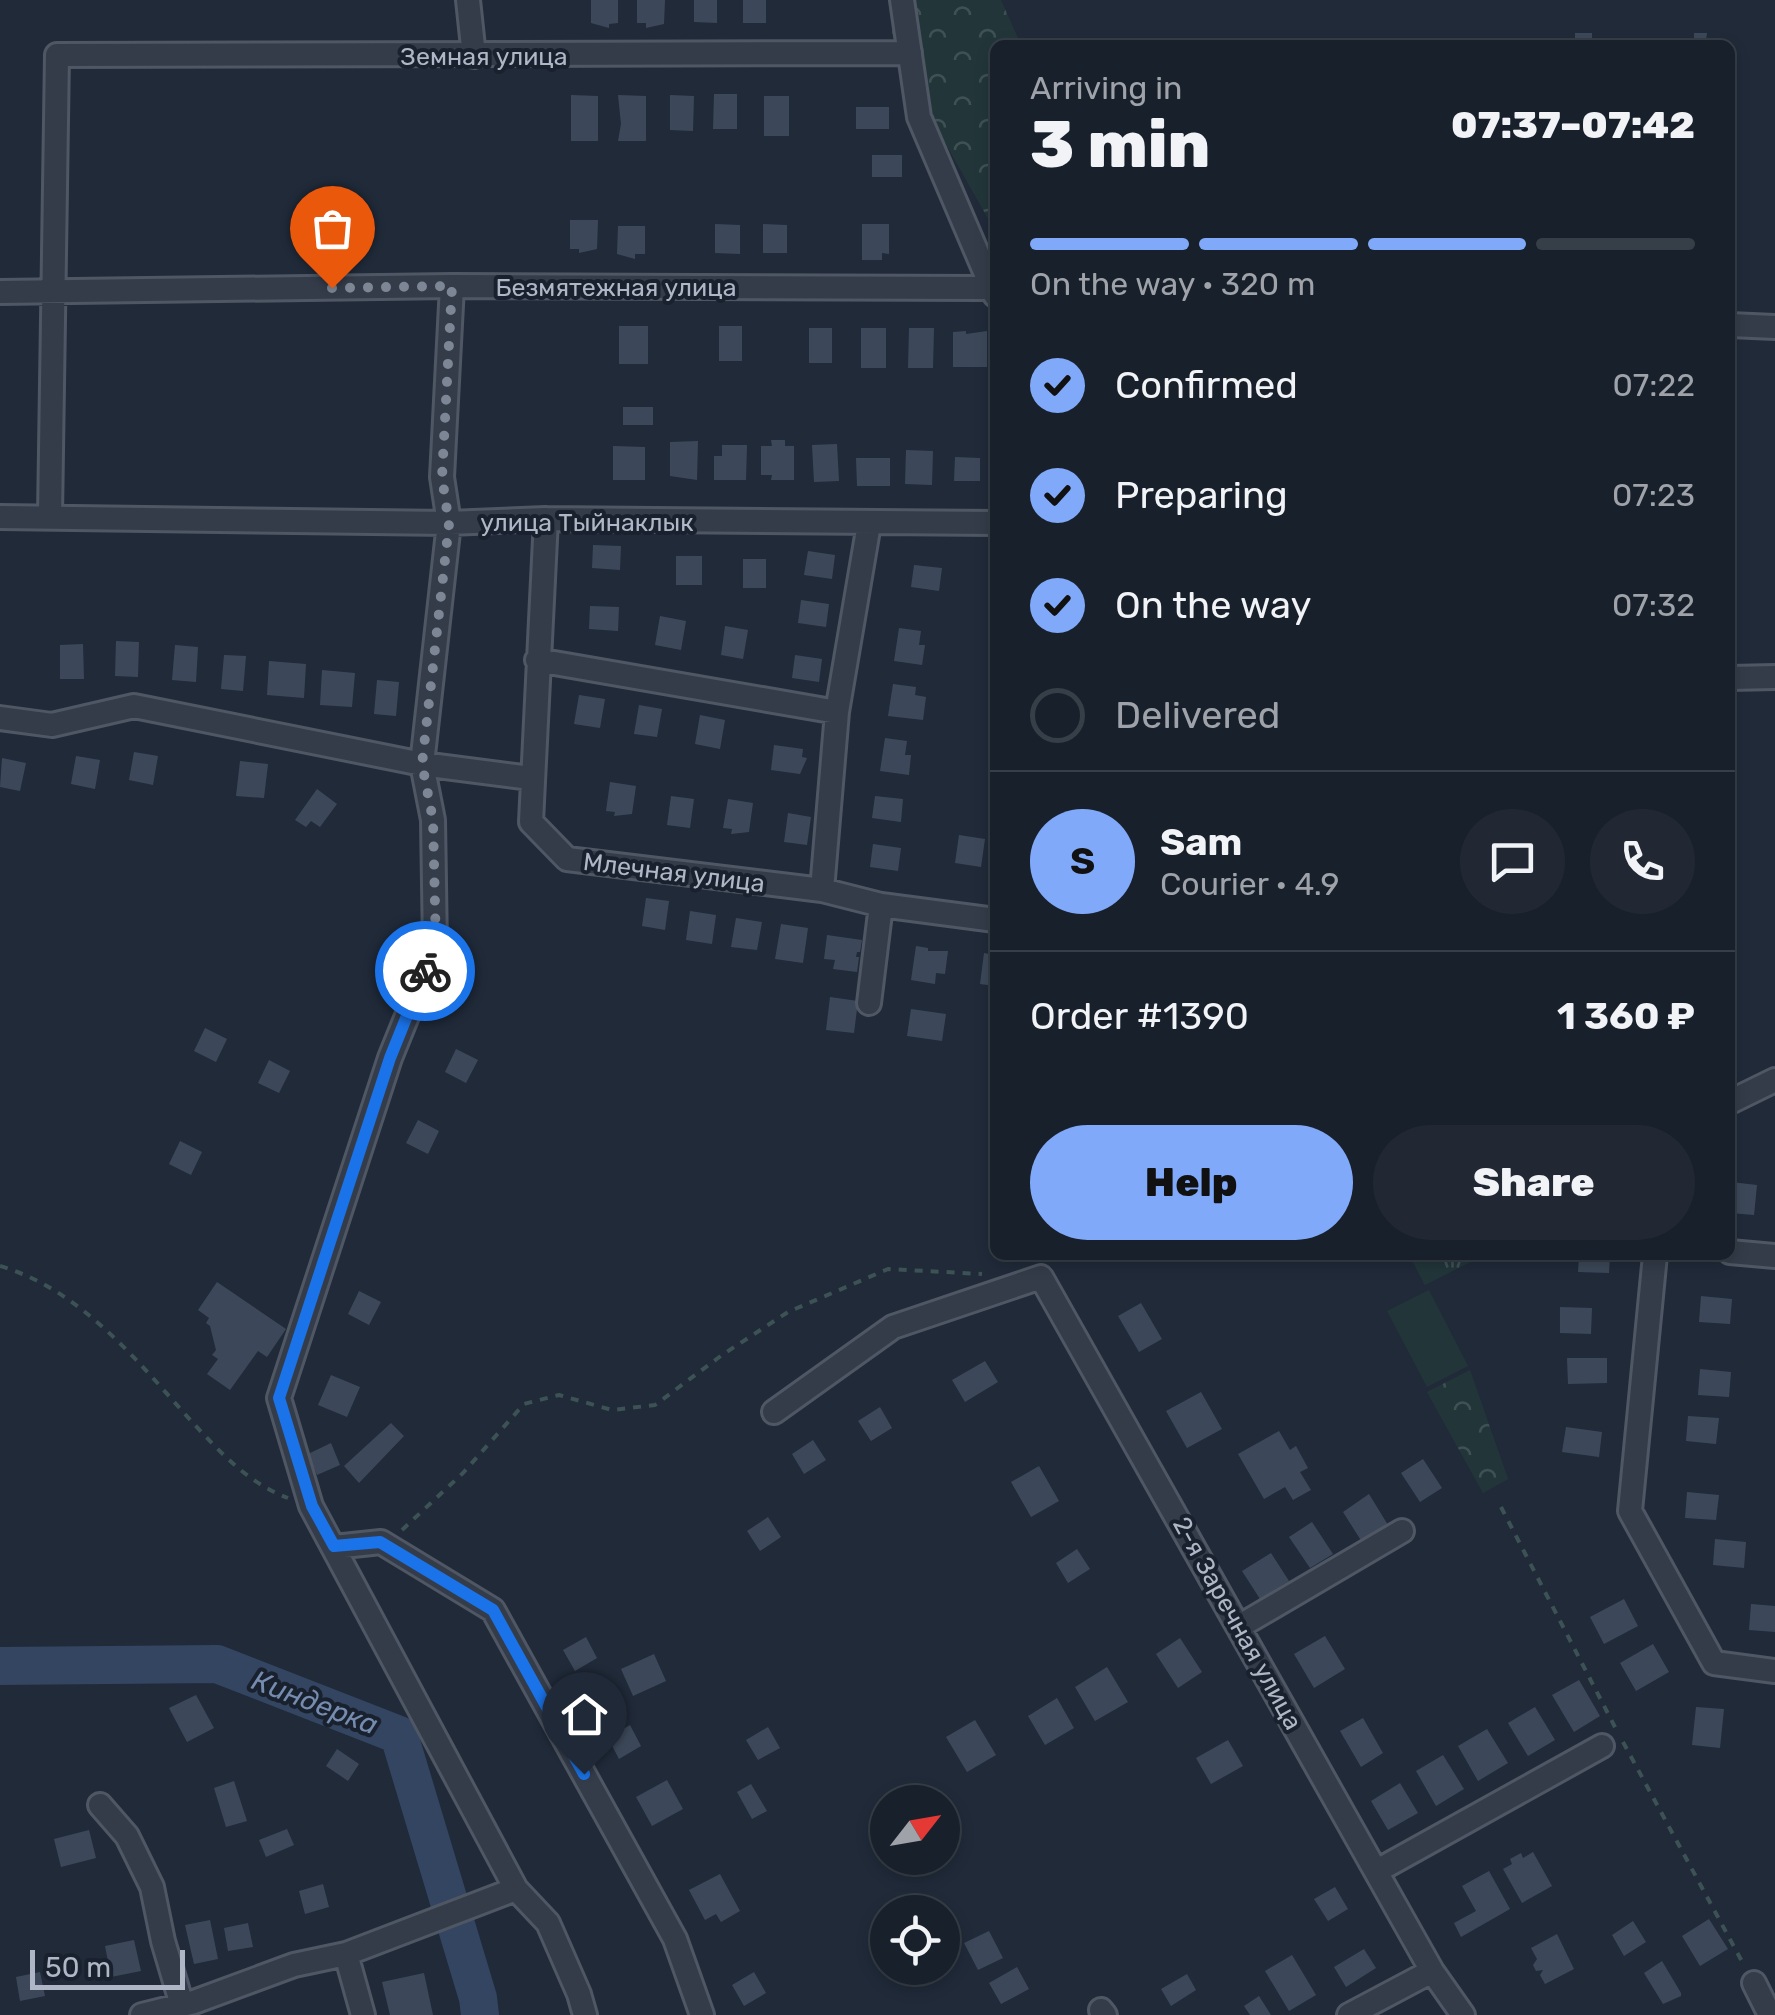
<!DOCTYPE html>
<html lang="en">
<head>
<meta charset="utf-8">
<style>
  body { margin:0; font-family:Rubik,sans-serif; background:#212833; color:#f1f3f6; height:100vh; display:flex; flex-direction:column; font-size:38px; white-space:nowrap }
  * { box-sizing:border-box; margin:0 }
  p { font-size:32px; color:#9fa3a9 }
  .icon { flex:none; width:55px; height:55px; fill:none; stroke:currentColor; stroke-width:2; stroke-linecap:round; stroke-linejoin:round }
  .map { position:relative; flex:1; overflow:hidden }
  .details { position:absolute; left:990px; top:40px; width:745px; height:1220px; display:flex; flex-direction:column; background:#18202b; border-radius:15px; box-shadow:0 5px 15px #0003,0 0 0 2px #363e47 }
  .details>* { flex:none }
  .needle { width:65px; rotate:59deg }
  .tools { position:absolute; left:870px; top:1785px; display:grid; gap:20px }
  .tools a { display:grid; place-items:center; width:90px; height:90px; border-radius:50%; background:#18202b; box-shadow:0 5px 15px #0003,0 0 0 2px #363e47; font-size:50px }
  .scale { position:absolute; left:30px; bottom:25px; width:155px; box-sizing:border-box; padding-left:10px; border:5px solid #afb7c6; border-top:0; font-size:28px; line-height:35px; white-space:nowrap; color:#afb7c6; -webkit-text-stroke:8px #1a212e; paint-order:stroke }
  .pin { position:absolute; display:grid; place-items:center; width:85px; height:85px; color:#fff; margin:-102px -42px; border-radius:50% 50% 50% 0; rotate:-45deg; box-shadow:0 0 10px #0007 }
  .pin .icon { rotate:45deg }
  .courier { position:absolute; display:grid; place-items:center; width:100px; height:100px; margin:-50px; border:8px solid #1a73e8; border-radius:50%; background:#fff; color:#222; box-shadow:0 2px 12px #0007 }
  .summary em { font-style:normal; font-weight:800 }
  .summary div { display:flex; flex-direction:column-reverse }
  .summary { display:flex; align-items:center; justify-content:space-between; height:170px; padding:0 40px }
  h1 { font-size:65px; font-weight:800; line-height:75px }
  .bar { display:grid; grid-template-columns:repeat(4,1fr); gap:15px 10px; align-content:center; height:120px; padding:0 40px }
  .bar i { height:12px; border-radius:8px; background:#363e47 }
  .bar .selected { background:#80a9fa }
  .bar p { grid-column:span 4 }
  .line { display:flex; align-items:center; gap:25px; padding:0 40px; border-top:2px solid #363e47 }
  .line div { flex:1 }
  .round { display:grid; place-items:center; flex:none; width:105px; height:105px; border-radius:52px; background:#212833 }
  ol { padding:0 40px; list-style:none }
  li { display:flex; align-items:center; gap:30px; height:110px }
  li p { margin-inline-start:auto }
  li .icon { padding:10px; border-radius:50%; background:#80a9fa; color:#111; stroke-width:4 }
  li:last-child { color:#9fa3a9 }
  li i { width:55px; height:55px; border:5px solid #363e47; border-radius:50% }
  .cta { display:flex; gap:20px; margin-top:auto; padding:20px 40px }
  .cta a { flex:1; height:115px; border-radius:60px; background:#80a9fa; color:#111; font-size:40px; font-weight:800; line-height:115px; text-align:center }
  .cta a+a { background:#212833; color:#f1f3f6 }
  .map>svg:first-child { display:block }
  .grass { fill:url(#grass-tufts) }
  .forest { fill:url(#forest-crowns) }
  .pitch { fill:#22363a }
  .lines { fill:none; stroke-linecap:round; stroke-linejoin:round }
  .river { stroke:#334561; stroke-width:38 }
  .building { fill:#3c4859 }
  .minor-casing { stroke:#4f5764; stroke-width:28 }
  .path { stroke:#3d5255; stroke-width:4; stroke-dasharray:8 8; stroke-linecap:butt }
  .minor { stroke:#343c4a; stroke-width:22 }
  .done { stroke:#7d8695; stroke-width:10; stroke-dasharray:0 18 }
  .route { stroke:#1a73e8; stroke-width:12 }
  .labels { text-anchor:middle; stroke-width:8; stroke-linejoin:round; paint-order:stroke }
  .street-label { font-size:25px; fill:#afb7c6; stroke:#1a212e }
  .water-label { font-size:28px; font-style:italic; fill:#758caf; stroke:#1a212e }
</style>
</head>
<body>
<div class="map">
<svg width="1775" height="2015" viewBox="0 0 1775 2015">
  <defs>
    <pattern id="grass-tufts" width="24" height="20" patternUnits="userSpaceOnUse" patternTransform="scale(2.5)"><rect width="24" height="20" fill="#22363a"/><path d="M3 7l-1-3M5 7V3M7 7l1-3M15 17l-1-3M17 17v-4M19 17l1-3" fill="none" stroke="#405155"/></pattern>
    <pattern id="forest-crowns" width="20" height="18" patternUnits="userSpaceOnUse" patternTransform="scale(2.5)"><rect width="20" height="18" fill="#22363a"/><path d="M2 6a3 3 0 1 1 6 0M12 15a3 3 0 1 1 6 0" fill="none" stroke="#405155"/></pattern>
  </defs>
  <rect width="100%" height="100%" fill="#202a39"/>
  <path class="grass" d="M1409,1255h75l-59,30z"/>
  <path class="forest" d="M888,0h113l20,45h-26v186l-100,-177z
    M1470,1370l38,109 -25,14 -56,-101z"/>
  <path class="pitch" d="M1429,1290l39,76 -41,21 -40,-76z"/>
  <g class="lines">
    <path class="river" d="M0,1666l217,-2 182,71 79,263 2,17"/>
  </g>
  <path class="building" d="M591,0h27v23l-9,1v4l-18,-5z
    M637,0h28l-1,24 -18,4v-5h-9z
    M694,0h23v23l-23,-1z
    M743,0h23v23h-23z
    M1575,33h17v12h-43v-4l26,-3z
    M1694,33h13l-1,7h14v5h-40v-5h14z
    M714,94h23v35h-24z
    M571,95l27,1v45h-27z
    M618,95l28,1v45h-28l3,-17z
    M670,95l24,1 -1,35 -23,-1z
    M764,96h25v40h-25z
    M856,107h33v22h-33z
    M872,155h30v22h-30z
    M570,220h28l-1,29 -18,4v-4h-9z
    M715,224l25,1v29l-25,-1z
    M763,224l24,1v28h-24z
    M862,224h27v30l-7,-1v7h-20z
    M618,226h27v28h-10v5l-18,-5z
    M619,326h29v38h-29z
    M719,326h23v35h-23z
    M809,328h23v35h-23z
    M861,328h25v40h-25z
    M909,328h25l-1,40h-25z
    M966,331v3l21,-3v36h-34v-35z
    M623,407h30v18h-30z
    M771,440h14v6h9v34h-23l1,-5h-11v-29h11z
    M698,441l-1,39 -27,-4v-34z
    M837,444l2,37 -25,1 -2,-37z
    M722,445h25l-1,35h-32v-24h8z
    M613,446l32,1v33h-32z
    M906,450l27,1 -1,34 -27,-1z
    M955,457l25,1v23h-26z
    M856,458h34v28h-33z
    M593,545l28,1 -1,24 -28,-2z
    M808,551l27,4 -3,24 -28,-4z
    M676,556h26v29h-26z
    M743,559h23v29h-23z
    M914,565l28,3 -3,23 -28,-4z
    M801,600l28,4 -3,23 -28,-4z
    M590,606l29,1 -1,24 -29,-2z
    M660,616l26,5 -5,29 -26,-5z
    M725,626l23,4 -5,29 -22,-4z
    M899,628l22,3 -2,14h6l-3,20 -28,-4z
    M116,641l23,1 -1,35 -23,-1z
    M83,644l1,35h-24v-34z
    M175,645l23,2 -2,35 -24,-2z
    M224,655l22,1 -3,35 -22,-2z
    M795,655l27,4 -3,23 -27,-4z
    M269,661l37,3 -2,34 -37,-3z
    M322,670l33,3 -3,34 -32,-2z
    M377,680l22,2 -3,34 -22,-2z
    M893,684l23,3 -1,8 11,2 -3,23 -35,-4z
    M579,695l26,4 -5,29 -26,-4z
    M639,705l23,4 -5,28 -23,-3z
    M700,715l25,5 -5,29 -25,-5z
    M885,738l22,3 -2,14h6l-2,20 -29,-4z
    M774,745l29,4 -1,8 5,1 -7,16 -29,-4z
    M134,752l24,4 -5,29 -24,-5z
    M76,756l24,4 -5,29 -24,-5z
    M2,758l24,5 -6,28 -20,-4z
    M240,761l28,3 -4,34 -28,-2z
    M610,782l26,4 -4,28 -18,2 1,-4 -9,-1z
    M317,789l20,15 -17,23 -9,-6 -5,6 -11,-7z
    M671,796l23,3 -4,29 -23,-3z
    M875,796l28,3 -2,23 -29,-4z
    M728,799l25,4 -4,29 -18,2 1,-5 -9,-1z
    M788,813l23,4 -4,28 -23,-3z
    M959,835l26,4 -4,28 -26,-4z
    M873,844l28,4 -3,23 -28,-4z
    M646,898l23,3 -4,29 -23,-4z
    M690,911l26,4 -4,29 -26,-4z
    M736,918l26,4 -5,28 -26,-3z
    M781,924l27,4 -5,35 -28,-4z
    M827,935l35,5 -2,12h-3l-1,5h3l-2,15 -24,-3 2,-9 -11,-1z
    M916,946l12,2v3h20l-3,23 -9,-1 -1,11 -24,-4z
    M984,953l11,2v31l-15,-2z
    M830,997l28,4 -4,32 -28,-3z
    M911,1009l35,5 -4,27 -35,-5z
    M205,1028l22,11 -11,23 -22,-11z
    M456,1049l22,11 -12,23 -21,-11z
    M269,1060l21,11 -11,22 -21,-10z
    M418,1120l21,11 -11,23 -22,-11z
    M180,1141l22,11 -11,23 -22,-11z
    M1731,1182l26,3 -3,30 -24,-2z
    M1579,1255h31l-1,18 -31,-1z
    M217,1282l69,47 -19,28 -9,-6 -28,39 -23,-16 11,-15 -6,-4 4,-5 -6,-24 -4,-3 3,-5 -11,-8z
    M359,1291l22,11 -12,23 -21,-11z
    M1701,1296l31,3 -2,25 -31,-2z
    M1141,1303l21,36 -23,13 -21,-36z
    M1560,1307l32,1 -1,26 -31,-1z
    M1567,1358h40v25l-39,1z
    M985,1361l13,21 -33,20 -13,-22z
    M1700,1369l31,3 -2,25 -31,-2z
    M331,1375l29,12 -13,30 -29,-12z
    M1201,1392l21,37 -35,19 -21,-37z
    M880,1407l12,21 -21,13 -13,-20z
    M1688,1416l31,2 -3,26 -30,-3z
    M391,1423l13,13 -45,47 -15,-17z
    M1566,1427l36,5 -3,25 -37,-5z
    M1279,1431l11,19 6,-4 12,22 -8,4 11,18 -18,10 -8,-13 -21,12 -26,-45z
    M813,1440l13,20 -22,14 -12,-20z
    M331,1443l9,22 -23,10 -9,-21z
    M1423,1459l19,29 -22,14 -19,-29z
    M1039,1466l20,35 -28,16 -20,-35z
    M1687,1492l32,3 -3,25 -31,-2z
    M1369,1494l19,31 -26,17 -19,-30z
    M768,1517l13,20 -21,14 -13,-20z
    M1312,1522l21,32 -23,14 -21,-31z
    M1715,1539l31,3 -2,26 -31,-3z
    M1077,1549l13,20 -22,14 -12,-20z
    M1271,1553l18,28 -29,18 -18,-28z
    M1624,1599l14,27 -34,18 -14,-27z
    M1751,1604l24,2v26l-26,-2z
    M1325,1636l20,33 -31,19 -20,-34z
    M586,1637l11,21 -22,13 -12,-21z
    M1180,1638l22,34 -24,16 -22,-34z
    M1653,1644l16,28 -33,19 -16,-28z
    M654,1654l12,27 -33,15 -12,-27z
    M1107,1667l21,35 -33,19 -20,-34z
    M1579,1680l21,36 -26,16 -22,-37z
    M196,1695l18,33 -27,14 -18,-34z
    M1057,1698l17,30 -29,17 -17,-29z
    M1535,1707l20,33 -27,16 -20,-33z
    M1696,1707l28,2 -4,39 -28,-3z
    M1363,1718l20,35 -22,14 -21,-36z
    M975,1720l21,35 -29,17 -21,-35z
    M630,1725l11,21 -22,13 -11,-21z
    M768,1727l12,21 -22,12 -12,-20z
    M1487,1729l21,34 -30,18 -20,-35z
    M1228,1740l15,26 -32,18 -15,-26z
    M337,1749l22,15 -11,17 -22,-15z
    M1443,1755l21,34 -28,17 -20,-35z
    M667,1780l16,29 -31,17 -16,-29z
    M234,1781l13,40 -21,6 -12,-39z
    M1400,1783l18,30 -30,17 -17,-29z
    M751,1784l16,27 -15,8 -15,-27z
    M287,1829l7,16 -28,12 -7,-17z
    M89,1830l7,28 -35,9 -7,-28z
    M1533,1852l19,34 -30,17 -19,-34 9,-5 -2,-5 11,-6 2,5z
    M1489,1871l21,38 -49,28 -7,-14 22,-12 -14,-25z
    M720,1874l20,37 -19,11 -5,-8 -11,6 -16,-30z
    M323,1884l6,23 -24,7 -6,-23z
    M1335,1887l13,22 -20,12 -14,-22z
    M1709,1919l19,30 -28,17 -18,-30z
    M210,1920l8,39 -24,5 -9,-39z
    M1633,1921l13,21 -22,14 -12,-21z
    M248,1923l5,24 -25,4 -4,-23z
    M989,1931l14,27 -25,12 -14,-27z
    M1557,1934l17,35 -29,15 -5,-9 3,-5 -7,1 -3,-6 4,-6 -6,-11z
    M134,1940l7,31 -30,6 -6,-31z
    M1364,1949l12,19 -30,19 -12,-20z
    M1292,1955l24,40 -27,16 -24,-40z
    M1662,1961l19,32v3l-18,8 -19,-31z
    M1017,1967l12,22 -28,15 -12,-21z
    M40,1972l5,24 -25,5 -4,-24z
    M754,1972l12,21 -22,13 -12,-21z
    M424,1973l9,42h-43l-8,-33z
    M1187,1974l9,16 -25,16 -10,-17z
    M1259,1996l12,19h-21l-6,-9z"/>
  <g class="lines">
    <defs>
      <path id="minor" d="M468,0l6,56
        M902,0l17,117 76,178
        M452,286l-10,191 7,46 -27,241 11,56 2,127 -45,111 -111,340 32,108 205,383 32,34 31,71 6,21
        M0,292l452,-6 530,2 9,-3
        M1730,325l45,2
        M0,517l449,6 97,-4 449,4
        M50,517l7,-462 853,-2
        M546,519l-15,303 36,37 255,31 59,15 114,15
        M537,660l300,52
        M1730,678l45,-1
        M0,718l52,7 82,-19 288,58 109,14
        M822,890l15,-178 32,-188
        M869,1003l12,-98
        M1730,1102l45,-22
        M1730,1252l45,4
        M1655,1255l-25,256 84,152 61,8
        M774,1412l119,-85 148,-50 391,694 31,44
        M334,1547l47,-5 112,68 182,329 27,76
        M1240,1626l162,-95
        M100,1805l27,31 25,51 11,54 19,64
        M1377,1871l225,-125
        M346,1954l17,61
        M1754,1983l16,32
        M1101,2010l4,5
        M142,2015l52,-13 100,-37 52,-11 170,-65
        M1349,2015l83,-44"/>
    </defs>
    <use href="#minor" class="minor-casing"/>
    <path class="path" d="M0,1266c82,24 138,96 193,157 28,30 55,60 95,75
      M1501,1507l115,222
      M402,1530l61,-57 61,-69 35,-9 53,15 43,-5 67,-50 66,-43 100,-43 94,5
      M1623,1742l122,225"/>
    <use href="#minor" class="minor"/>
  </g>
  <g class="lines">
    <path class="done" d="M332,288l120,-2 -10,191 7,47 -27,240 11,56 3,128 -11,23"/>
    <path class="route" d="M425,971l-35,87 -111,340 33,108 22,40 46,-4 113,68 91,164"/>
  </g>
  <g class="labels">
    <g class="street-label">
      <text x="484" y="65">Земная улица</text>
      <text x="616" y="296">Безмятежная улица</text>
      <text x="587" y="531">улица Тыйнаклык</text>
      <text transform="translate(674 872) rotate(7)" y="9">Млечная улица</text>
      <text transform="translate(1238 1623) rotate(61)" y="9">2-я Заречная улица</text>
    </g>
    <g class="water-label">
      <text transform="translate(315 1702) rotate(21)" y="10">Киндерка</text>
    </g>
  </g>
</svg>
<div class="tools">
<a><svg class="needle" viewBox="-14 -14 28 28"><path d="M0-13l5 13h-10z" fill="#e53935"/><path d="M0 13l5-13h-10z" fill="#9fa3a9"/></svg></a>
<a><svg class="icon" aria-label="locate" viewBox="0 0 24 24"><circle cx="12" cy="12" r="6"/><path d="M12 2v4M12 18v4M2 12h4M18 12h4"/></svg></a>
</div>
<div class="scale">50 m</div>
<div class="pin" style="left:332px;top:288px;background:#ea580c"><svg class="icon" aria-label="bag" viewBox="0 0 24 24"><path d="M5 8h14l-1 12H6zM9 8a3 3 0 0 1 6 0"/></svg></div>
<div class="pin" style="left:584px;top:1774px;background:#1f2937"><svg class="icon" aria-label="home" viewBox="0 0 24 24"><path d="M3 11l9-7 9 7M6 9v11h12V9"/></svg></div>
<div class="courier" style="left:425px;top:971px"><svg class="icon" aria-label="bike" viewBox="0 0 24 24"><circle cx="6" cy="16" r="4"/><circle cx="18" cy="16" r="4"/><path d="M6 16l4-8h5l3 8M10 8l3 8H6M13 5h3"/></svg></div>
<section class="details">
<div class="summary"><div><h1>3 min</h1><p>Arriving in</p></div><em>07:37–07:42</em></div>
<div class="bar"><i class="selected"></i><i class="selected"></i><i class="selected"></i><i></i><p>On the way · 320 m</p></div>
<ol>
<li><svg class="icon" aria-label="check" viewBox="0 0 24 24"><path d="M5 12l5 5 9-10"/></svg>Confirmed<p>07:22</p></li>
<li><svg class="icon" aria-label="check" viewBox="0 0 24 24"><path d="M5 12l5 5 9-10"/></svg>Preparing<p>07:23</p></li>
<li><svg class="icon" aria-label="check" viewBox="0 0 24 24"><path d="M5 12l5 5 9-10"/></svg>On the way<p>07:32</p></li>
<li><i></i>Delivered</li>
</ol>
<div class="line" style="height:180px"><b class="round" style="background:#80a9fa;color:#111">S</b><div><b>Sam</b><p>Courier · 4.9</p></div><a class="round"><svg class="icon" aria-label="chat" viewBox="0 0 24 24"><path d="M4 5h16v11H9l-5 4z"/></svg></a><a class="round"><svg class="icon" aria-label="phone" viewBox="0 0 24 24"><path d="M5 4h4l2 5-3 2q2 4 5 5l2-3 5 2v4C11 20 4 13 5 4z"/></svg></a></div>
<div class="line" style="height:130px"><div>Order #1390</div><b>1 360 ₽</b></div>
<div class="cta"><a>Help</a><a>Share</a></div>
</section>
</div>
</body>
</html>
